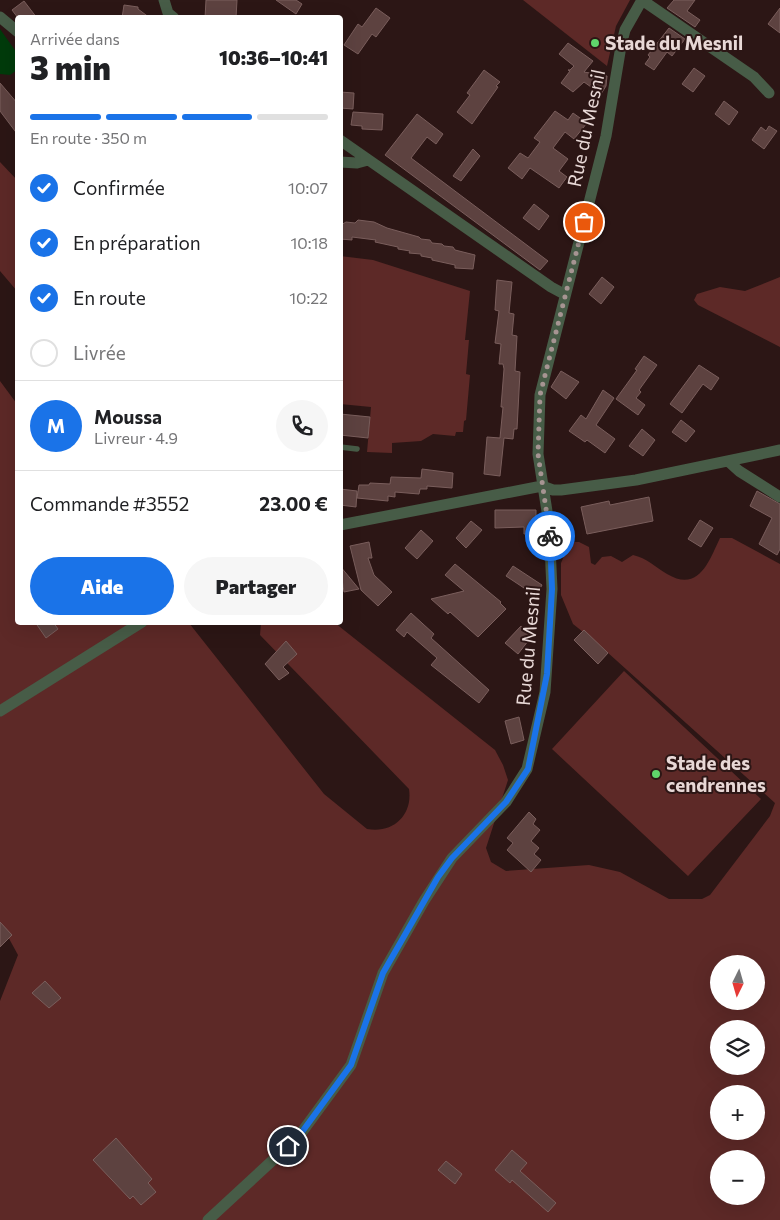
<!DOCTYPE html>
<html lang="fr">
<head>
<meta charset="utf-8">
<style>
  body { margin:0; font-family:Commissioner,sans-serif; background:#f6f6f6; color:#202124; height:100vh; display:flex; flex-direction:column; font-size:19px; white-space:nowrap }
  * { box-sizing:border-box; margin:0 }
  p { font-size:16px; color:#757577 }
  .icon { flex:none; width:28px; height:28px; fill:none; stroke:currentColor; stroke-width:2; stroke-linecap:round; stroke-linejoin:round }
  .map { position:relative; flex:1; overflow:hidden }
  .side { position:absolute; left:15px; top:15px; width:328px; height:610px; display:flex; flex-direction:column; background:#fff; border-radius:5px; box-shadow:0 5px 20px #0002 }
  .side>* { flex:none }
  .needle { width:32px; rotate:185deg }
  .controls { position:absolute; left:710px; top:955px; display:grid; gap:10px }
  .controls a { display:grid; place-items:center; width:55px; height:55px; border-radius:50%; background:#fff; box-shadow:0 5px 20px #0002; font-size:25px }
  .pin { position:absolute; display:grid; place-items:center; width:42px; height:42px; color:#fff; margin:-21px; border:2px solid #fff; border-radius:50%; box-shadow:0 1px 5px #0007 }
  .courier { position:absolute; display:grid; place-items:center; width:50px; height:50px; margin:-25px; border:4px solid #1a73e8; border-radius:50%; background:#fff; color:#222; box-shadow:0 1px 6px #0007 }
  .headline em { font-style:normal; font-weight:800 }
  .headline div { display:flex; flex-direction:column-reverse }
  .headline { display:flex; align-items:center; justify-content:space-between; height:85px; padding:0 15px }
  h1 { font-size:32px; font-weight:800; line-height:38px }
  .bar { display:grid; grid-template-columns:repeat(4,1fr); gap:8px 5px; align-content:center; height:60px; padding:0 15px }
  .bar i { height:6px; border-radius:4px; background:#e0e0e0 }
  .bar .selected { background:#1a73e8 }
  .bar p { grid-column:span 4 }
  .line { display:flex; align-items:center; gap:12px; padding:0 15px; border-top:1px solid #e0e0e0 }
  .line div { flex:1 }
  .round { display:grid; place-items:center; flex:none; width:52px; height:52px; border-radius:26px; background:#f6f6f6 }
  ol { padding:0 15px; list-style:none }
  li { display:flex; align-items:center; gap:15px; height:55px }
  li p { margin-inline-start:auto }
  li .icon { padding:5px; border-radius:50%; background:#1a73e8; color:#fff; stroke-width:4 }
  li:last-child { color:#757577 }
  li i { width:28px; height:28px; border:2px solid #e0e0e0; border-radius:50% }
  .button { display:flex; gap:10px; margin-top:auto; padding:10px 15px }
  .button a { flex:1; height:58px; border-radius:30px; background:#1a73e8; color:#fff; font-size:20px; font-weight:800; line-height:58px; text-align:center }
  .button a+a { background:#f6f6f6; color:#202124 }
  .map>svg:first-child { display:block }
  .green { fill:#5d2927; fill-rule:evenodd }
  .water { fill:#003b0b }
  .building { fill:#5d4240; stroke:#7a5e5c }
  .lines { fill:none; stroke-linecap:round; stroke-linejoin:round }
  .service { stroke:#475c47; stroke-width:5.5 }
  .minor { stroke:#475c47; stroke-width:11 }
  .done { stroke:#a69492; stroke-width:5; stroke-dasharray:0 9 }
  .route { stroke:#1a73e8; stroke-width:6 }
  .poi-dot { fill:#5fd56b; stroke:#2c1615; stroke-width:2 }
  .labels { text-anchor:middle; stroke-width:4; stroke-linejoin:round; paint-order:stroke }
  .poi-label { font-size:19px; font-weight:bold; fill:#e8d8d6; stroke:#2c1615; text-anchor:start }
  .street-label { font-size:19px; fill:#e8d8d6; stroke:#2c1615 }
</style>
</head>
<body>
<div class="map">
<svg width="780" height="1220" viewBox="0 0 780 1220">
  <rect width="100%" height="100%" fill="#2c1615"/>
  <path class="green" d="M523,0h107l-14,26 -9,40z
    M0,162l17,18v111l-17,-20z
    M340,256l33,4 97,31 -5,49h4l-3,34 4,1 -4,45 -2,1 -1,11h-7l-1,4 -22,-2 -12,7 -29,2v10l-25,-1 4,-45 -31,-3z
    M780,277v70l-82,-42 -4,-5 3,-6 23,-7 25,4z
    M0,381l17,23 1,218 171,1 135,171 43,35c26,5 46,-14 42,-40l-149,-154 1,-12h74l160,127 8,15 5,15 -22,68 5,14 15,9 83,-6 31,7 49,27h33l8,-4 60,-79 5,-13 -178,-160 -24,-19 -12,-29v-32l9,-21h9l10,5 2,16 4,2 7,-8 9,-1 11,6 11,-7c14,3 22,12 34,19 32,19 42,-13 53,-36h12l48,26v656h-780v-219l18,-46 -18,-33zM719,964h37v37h-37zM719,1029h37v37h-37zM719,1094h37v37h-37zM719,1159h37v37h-37z
    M624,671l137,128 -73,77 -136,-127z"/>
  <path class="water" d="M0,29l17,24v17l-7,5 -10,-1z"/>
  <path class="building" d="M206,0h31l-1,18h-31z
    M276,0h20l6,4 -6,10z
    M674,0h21l-8,11 13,9 -5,7 -28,-19z
    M24,1l13,17h-19l-6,-8z
    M124,5l14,2v2l12,9h-28z
    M376,8l14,10 -14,19 -4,-3 -14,20 -14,-9 14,-21 4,3z
    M780,8v25l-12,-9z
    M669,28l16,11 -13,17 -5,-4 -13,18 -9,-6 5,-7 -2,-2z
    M568,43l25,18 -9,11 23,4 -1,10 -5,8 -17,-12 -11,10 -12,-9 9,-12 -2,-1h2l4,-4 -15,-12z
    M694,68l11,8 -12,16 -11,-8z
    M484,70l16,12 -4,4 2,1 -26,37 -15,-12 13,-17 -3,-2z
    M0,83l18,21v31l-18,-24z
    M340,92l14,1 -1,16 -13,-1z
    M724,101l14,11 -9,13 -14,-11z
    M555,111l13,9 5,-7 14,10 -13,16 -9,-7 -12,16 15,11 -9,12 8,6 -8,11 -29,-20 -8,11 -14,-11 12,-15 8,5 12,-16 -6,-4z
    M353,112l30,2 -1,16 -20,-1v-3l-11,-1z
    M417,114l26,20 -7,10 -9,-7 -16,21 137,103 -8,9 -155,-115z
    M769,126l8,5 -13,18 -12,-9 9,-13 5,4z
    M473,149l7,7 -19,25 -8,-5z
    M534,204l15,12 -10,14 -16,-12z
    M358,220l16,2 13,6 32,9 2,2 9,1 2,3 10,1 2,2 9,1 2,3 20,5 -2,14 -18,-1v-3l-23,-5v-2l-11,-2v-2l-12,-1 1,-2 -12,-2v-2l-23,-5 1,-2 -24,-3v3l-12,-1 1,-14 5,-3 9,1z
    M602,277l12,10 -13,17 -12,-10z
    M497,280l15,2 -3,31 5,1 -2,21 5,1 -2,35 5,1 -3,57h-3l-1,10 -9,-1 -4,38 -16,-2 3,-37 13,1 3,-31h-2l3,-38 -1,-5h-4l2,-20 -6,-1 4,-32 -4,-1z
    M644,356l13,9 -18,25 2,2 -5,6 9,7 -7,10 -22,-16 21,-29 -2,-1z
    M699,365l20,13 -8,12 -8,-6 -21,29 -12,-9z
    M561,371l18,11 -13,17 -15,-12z
    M603,390l11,8 -18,27 19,14 -10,14 -18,-13 -2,2 -16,-11 12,-16 5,4z
    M340,414l30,3 -2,21 -28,-3z
    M681,420l14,11 -9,11 -14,-10z
    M642,429l13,11 -12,16 -14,-10z
    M422,469l31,4 -1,15 -25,-2v3h-7l-1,5 -24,-2v5l-7,-1v5l-31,-3 2,-13h10l1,-2 20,1 1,-7 30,1z
    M340,489l17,2 -1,16 -16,-2z
    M757,491l23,13v45l-3,6 -18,-11 13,-26 -22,-12z
    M649,497l4,24 -66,13 -6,-27 28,-6 1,4z
    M495,510h41v24h-12v-7l-29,1z
    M700,520l13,8 -12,19 -13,-8z
    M471,521l11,9 -16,18 -10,-10z
    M421,530l12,11 -16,18 -12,-11z
    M369,542l3,16h-4l6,17 18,17 -14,14 -17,-16 -11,-44z
    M455,564l46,38 -1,1 6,6 -28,28 -28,-25 -2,2 -17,-15 33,-8 -19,-16z
    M340,566l19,23 -15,3z
    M513,566l29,19 -6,11 -30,-20z
    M411,613l23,21 -3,4 58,52 -10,13 -48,-38 6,-7 -30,-26 -3,5 -8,-7z
    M35,622h18l5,7 -12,9z
    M521,626l11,10 -14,18 -13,-11z
    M584,630l24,23 -10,11 -24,-24z
    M286,641l11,13 -14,13 6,6 -10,7 -14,-16z
    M519,717l5,23 -13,4 -6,-23z
    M529,812l7,7 -3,5 7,6 -9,11 8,7 -5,6 7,6 -10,12 -24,-22 6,-7 -6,-5z
    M0,922l12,13 -12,12z
    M45,981l16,17 -12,10 -17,-15z
    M116,1138l36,41 -4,4 8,9 -15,13 -8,-9 -3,3 -37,-39z
    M512,1150l15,13 -7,8 36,32 -8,9 -36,-32 -2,3 -15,-13z
    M446,1161l16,13 -7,10 -17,-14z"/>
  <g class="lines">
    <path class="service" d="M340,447l17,2"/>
    <path class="minor" d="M164,0l4,13 6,5
      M642,0l112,77 15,16
      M0,17l18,15
      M340,140l211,147 13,7
      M340,162l17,1 11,-3
      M728,461l11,10 41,26
      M340,525l202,-39 11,4h8l75,-10 144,-30
      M0,711l142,-89
      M208,1220l91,-84 52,-71 32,-92 41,-72 28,-43 54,-56 21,-33 18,-77 7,-103 -3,-65 -11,-70 2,-59 66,-259 15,-90 4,-16 17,-30"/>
  </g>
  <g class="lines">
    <path class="done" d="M550,536l-12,-82 2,-59 44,-173"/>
    <path class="route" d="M288,1146l11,-10 52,-71 32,-92 55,-96 14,-19 54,-56 22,-33 19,-95 5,-85 -2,-53"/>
  </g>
  <g class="poi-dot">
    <circle cx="595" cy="43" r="5"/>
    <circle cx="656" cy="774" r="5"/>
  </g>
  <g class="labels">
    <g class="poi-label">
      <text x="605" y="50">Stade du Mesnil</text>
      <text x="666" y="770">Stade des<tspan x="666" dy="22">cendrennes</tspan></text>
    </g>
    <g class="street-label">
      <text transform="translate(586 128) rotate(-78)" y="7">Rue du Mesnil</text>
      <text transform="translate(528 646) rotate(-85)" y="7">Rue du Mesnil</text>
    </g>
  </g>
</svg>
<div class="controls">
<a><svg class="needle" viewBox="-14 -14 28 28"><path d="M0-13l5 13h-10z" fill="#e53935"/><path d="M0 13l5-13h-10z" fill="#757577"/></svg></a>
<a><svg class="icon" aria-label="layers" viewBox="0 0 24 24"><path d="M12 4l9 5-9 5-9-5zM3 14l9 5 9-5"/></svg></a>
<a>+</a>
<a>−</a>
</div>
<div class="pin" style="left:584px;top:222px;background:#ea580c"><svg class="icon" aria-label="bag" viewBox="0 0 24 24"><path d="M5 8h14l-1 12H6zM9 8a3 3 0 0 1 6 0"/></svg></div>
<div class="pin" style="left:288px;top:1146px;background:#1f2937"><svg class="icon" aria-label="home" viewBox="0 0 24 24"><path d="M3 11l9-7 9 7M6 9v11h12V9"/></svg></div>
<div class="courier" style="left:550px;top:536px"><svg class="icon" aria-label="bike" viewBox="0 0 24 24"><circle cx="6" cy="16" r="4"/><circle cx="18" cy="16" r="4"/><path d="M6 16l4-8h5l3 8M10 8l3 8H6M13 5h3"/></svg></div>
<section class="side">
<div class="headline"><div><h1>3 min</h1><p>Arrivée dans</p></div><em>10:36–10:41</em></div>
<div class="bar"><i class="selected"></i><i class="selected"></i><i class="selected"></i><i></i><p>En route · 350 m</p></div>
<ol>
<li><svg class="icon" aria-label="check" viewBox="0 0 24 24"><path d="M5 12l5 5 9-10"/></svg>Confirmée<p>10:07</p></li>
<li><svg class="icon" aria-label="check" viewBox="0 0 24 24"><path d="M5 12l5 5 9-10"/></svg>En préparation<p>10:18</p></li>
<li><svg class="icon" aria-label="check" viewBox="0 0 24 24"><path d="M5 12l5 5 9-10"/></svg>En route<p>10:22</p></li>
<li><i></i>Livrée</li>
</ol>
<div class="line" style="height:90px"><b class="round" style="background:#1a73e8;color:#fff">M</b><div><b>Moussa</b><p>Livreur · 4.9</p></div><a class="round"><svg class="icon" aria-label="phone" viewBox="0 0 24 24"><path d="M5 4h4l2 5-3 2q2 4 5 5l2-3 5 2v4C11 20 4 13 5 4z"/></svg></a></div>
<div class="line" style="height:65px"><div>Commande #3552</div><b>23.00 €</b></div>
<div class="button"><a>Aide</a><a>Partager</a></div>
</section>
</div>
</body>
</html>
